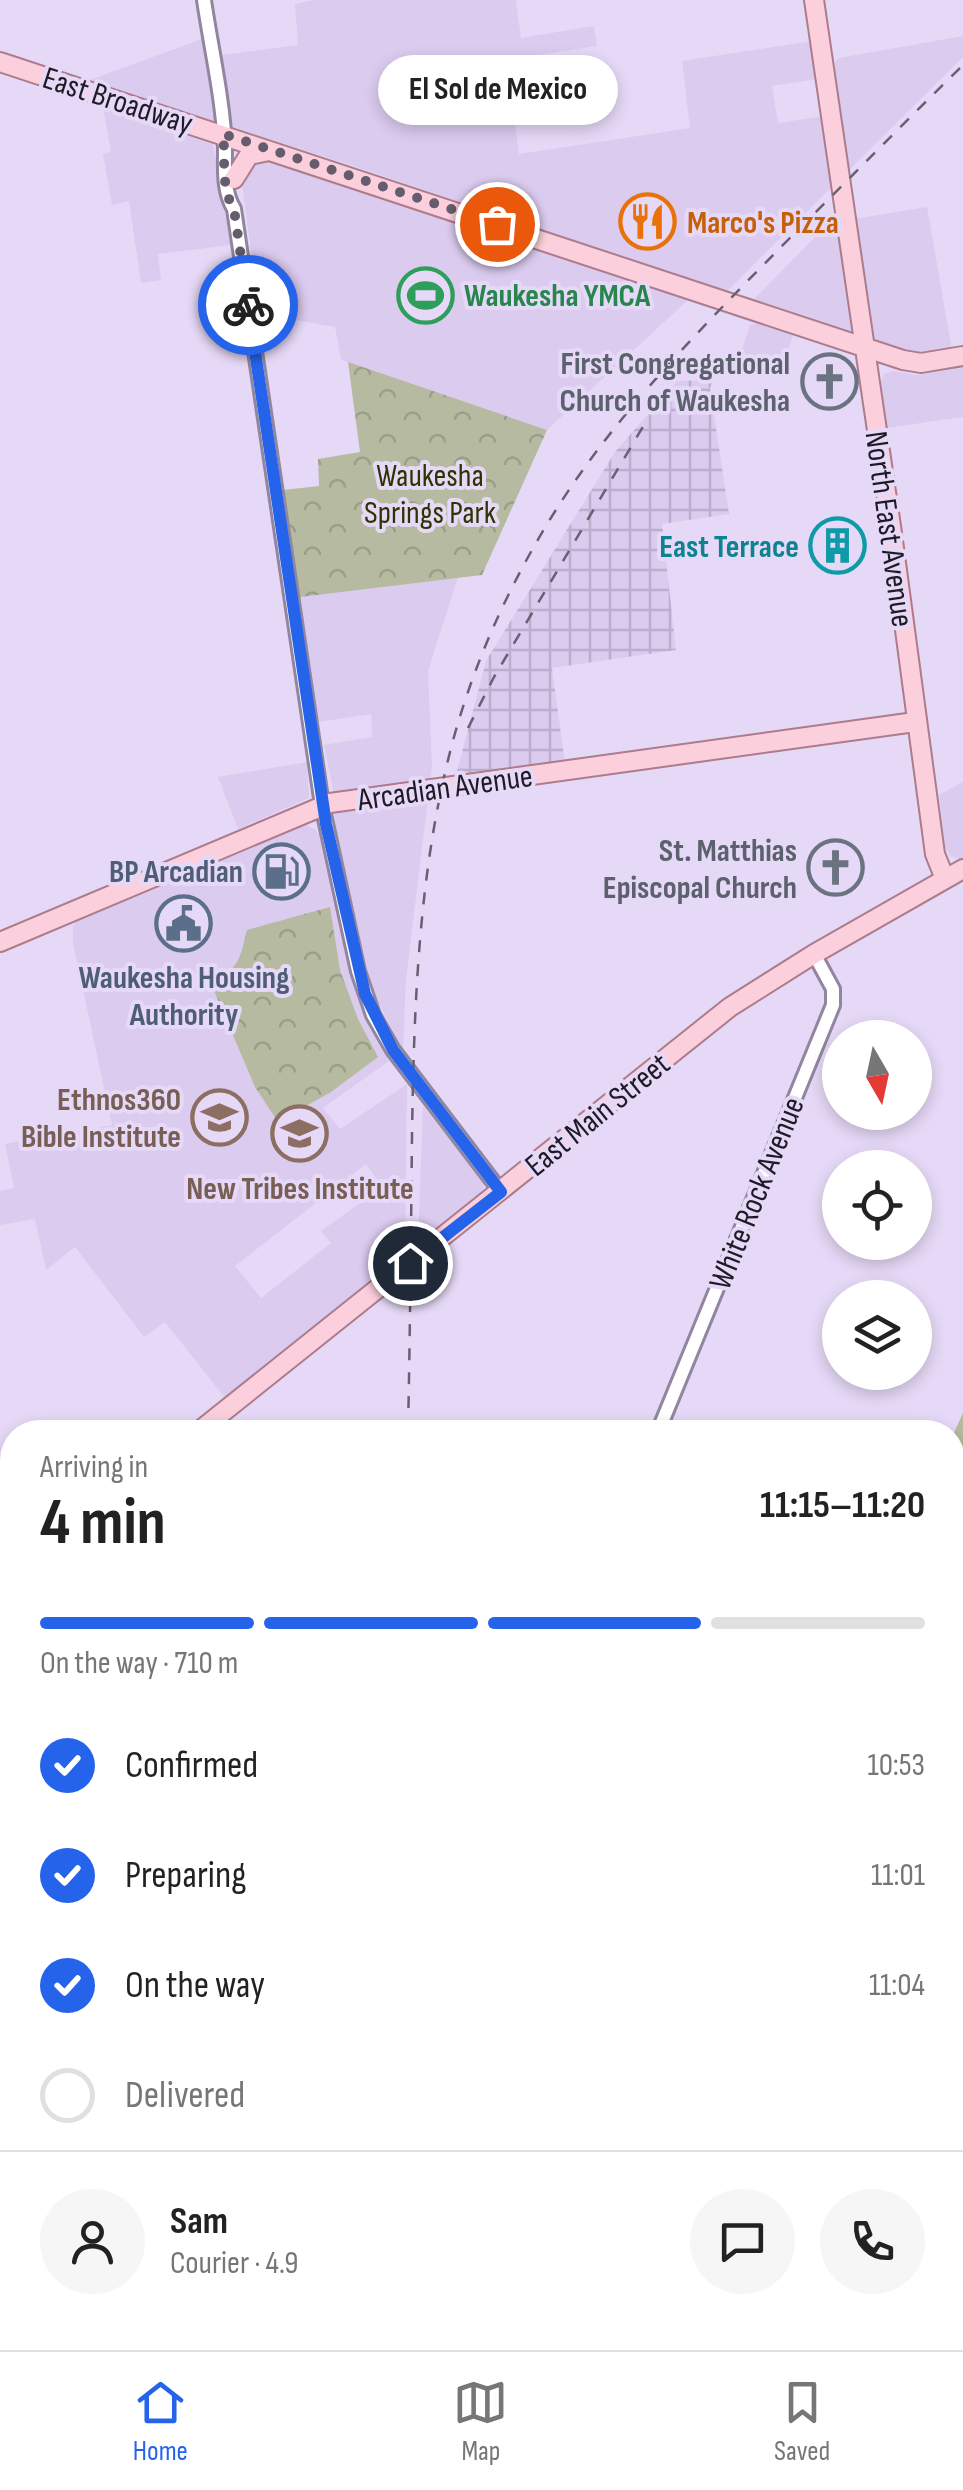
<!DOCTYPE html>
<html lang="en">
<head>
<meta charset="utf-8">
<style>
  body { margin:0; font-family:"Sofia Sans Condensed",sans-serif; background:#f6f6f6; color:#222; height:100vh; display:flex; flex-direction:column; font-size:38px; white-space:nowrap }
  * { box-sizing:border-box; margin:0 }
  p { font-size:32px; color:#767676 }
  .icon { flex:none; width:55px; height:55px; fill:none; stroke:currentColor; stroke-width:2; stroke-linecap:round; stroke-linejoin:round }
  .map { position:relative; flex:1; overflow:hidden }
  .drawer { position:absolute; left:0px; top:1420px; width:965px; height:930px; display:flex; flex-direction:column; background:#fff; border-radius:40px 40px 0 0; box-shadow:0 5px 15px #0003 }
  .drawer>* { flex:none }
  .needle { width:65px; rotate:171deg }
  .controls { position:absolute; left:822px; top:1020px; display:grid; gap:20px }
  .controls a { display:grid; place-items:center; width:110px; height:110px; border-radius:50%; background:#fff; box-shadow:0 5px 15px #0003; font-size:50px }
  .pin { position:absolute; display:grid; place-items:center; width:85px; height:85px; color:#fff; margin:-42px; border:5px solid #fff; border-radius:50%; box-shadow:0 2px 10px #0007 }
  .courier { position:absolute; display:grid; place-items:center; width:100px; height:100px; margin:-50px; border:8px solid #2563eb; border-radius:50%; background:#fff; color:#222; box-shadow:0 2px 12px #0007 }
  .bubble { position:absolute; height:70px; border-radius:35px; background:#fff; box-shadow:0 5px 15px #0003; font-size:32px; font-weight:700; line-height:70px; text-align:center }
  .overview em { font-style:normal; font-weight:700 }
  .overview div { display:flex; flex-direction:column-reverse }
  .overview { display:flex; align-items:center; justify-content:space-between; height:170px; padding:0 40px }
  h1 { font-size:65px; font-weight:700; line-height:75px }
  .bar { display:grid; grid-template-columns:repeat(4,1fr); gap:15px 10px; align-content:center; height:120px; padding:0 40px }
  .bar i { height:12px; border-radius:8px; background:#e0e0e0 }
  .bar .selected { background:#2563eb }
  .bar p { grid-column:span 4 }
  .line { display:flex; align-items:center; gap:25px; padding:0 40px; border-top:2px solid #e0e0e0 }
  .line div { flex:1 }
  .round { display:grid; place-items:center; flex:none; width:105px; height:105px; border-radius:52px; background:#f6f6f6 }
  ol { padding:0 40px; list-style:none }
  li { display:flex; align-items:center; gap:30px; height:110px }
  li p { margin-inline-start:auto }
  li .icon { padding:10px; border-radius:50%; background:#2563eb; color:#fff; stroke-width:4 }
  li:last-child { color:#767676 }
  li i { width:55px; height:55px; border:5px solid #e0e0e0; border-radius:50% }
  .tab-bar { display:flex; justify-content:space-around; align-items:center; height:140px; border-top:2px solid #e0e0e0; background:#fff; font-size:28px; color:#767676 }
  .tab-bar a { display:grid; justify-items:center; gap:5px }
  .tab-bar .selected { color:#2563eb }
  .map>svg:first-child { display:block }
  .built { fill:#dbcbef; fill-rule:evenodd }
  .industrial { fill:url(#industrial-grid) }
  .forest { fill:url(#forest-crowns) }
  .water { fill:url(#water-ripples); stroke:#7e8ea0; stroke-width:2.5 }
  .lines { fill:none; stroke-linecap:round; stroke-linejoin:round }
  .minor-casing { stroke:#9185a0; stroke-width:18 }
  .major-casing { stroke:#ac7c8c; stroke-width:22 }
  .minor { stroke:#fff; stroke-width:12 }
  .major { stroke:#fbd0dc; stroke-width:18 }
  .rail { stroke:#686072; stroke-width:2.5; stroke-dasharray:12 12; stroke-linecap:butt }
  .done { stroke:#655d6e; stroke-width:10; stroke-dasharray:0 18 }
  .route { stroke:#2563eb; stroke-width:12 }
  .labels { text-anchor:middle; stroke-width:8; stroke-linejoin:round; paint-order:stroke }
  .street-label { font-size:32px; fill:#1f1a25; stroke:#e6d9f7 }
  .food-label { font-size:32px; font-weight:bold; fill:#c56008; stroke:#e6d9f7; text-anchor:start }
  .leisure-label { font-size:32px; font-weight:bold; fill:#27864d; stroke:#e6d9f7; text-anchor:start }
  .worship-label { font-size:32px; font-weight:bold; fill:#5b616d; stroke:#e6d9f7; text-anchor:end }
  .park-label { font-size:32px; fill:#2f3300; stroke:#e6d9f7 }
  .culture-label { font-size:32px; font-weight:bold; fill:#0d838f; stroke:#e6d9f7; text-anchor:end }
  .service-label { font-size:32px; font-weight:bold; fill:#4e5e75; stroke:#e6d9f7; text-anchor:end }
  .education-label { font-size:32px; font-weight:bold; fill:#785e54; stroke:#e6d9f7; text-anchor:end }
</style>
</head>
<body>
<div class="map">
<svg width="963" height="2350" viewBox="0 0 963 2350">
  <defs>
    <pattern id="industrial-grid" width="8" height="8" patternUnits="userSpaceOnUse" patternTransform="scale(2.5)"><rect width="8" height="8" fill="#dbcbef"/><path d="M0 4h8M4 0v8" fill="none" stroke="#bcaecd"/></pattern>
    <pattern id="forest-crowns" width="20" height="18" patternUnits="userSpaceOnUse" patternTransform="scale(2.5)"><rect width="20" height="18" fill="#b5baa0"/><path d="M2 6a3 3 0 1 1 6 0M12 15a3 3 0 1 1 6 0" fill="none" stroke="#9b9f8a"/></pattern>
    <pattern id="water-ripples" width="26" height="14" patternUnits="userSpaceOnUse" patternTransform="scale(2.5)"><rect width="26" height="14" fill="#a7bfd5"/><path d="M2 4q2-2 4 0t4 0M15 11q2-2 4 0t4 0" fill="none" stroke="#8fa4b7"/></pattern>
  </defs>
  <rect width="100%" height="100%" fill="#e6d9f7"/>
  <path class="built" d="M314,0h202l5,38 73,-12 3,20 -71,11 3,26 -19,5 9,66 171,-26 -8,-67 131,-20 5,38 -46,7 6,37 60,-9 -6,-48 7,-8 124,-22v21l-237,235 -376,-127 -263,-84 115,-42 4,18 92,-12 -3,-41z
    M103,108l110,36 18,101 -73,9 3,26 -20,3 -12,-82 -17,4 -9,-51 8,-3z
    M269,159l306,103 113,38 -141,130 -206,-70 -6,-33 -40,-7 -34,5 -20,-149 5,-14z
    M927,207l25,143 -36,4 -163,-54 81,-82 2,4z
    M760,323l34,10 -13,35 -46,4 15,-47z
    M963,368v49l-77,11 -6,-42 4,-12 9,-3 24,4z
    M458,577l-30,94 4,95 -26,213 -3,71 -26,-50 -11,-35 -31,-139 -2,-37 -9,-44 48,-8 -1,-23 -53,8 -18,-125z
    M307,762l2,36 -71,31 -20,-52z
    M963,782v76l-4,1 -9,-3 -5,-9 -6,-52z
    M306,825l10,5 3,5 40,168 30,58 -66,47 17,21 67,-45 -2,169 -180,145 -60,-76 -21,15 -69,-90 -29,23 -11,-51 -35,6v-34l14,-3 -9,-44 107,-19 -39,-182v-17l3,-4zM366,1164l16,23 -61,44 10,12 -70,55 -26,-32z
    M423,1106l59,73 2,11 -66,54z"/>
  <path class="industrial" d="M713,380l-3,8 19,126 -67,10 14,126 -124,18 13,95 -110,16 31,-118 129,-209 62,-71z
    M963,1961v266l-10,11 -1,-259z
    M12,1981v307h-12v-305z
    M747,2338h109l-12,12h-104z"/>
  <path class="forest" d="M348,362l199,68 -65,145 -182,22 -17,-107 36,-4 -1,-27 42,-7z
    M330,907l10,63 18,49 20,38 -47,35 -53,30 -23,-35 -45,-106c30,-10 30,-24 37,-51z
    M963,1413v548l-10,18 -1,-542z
    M408,2338h339l-7,12h-333z"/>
  <path class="water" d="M963,1470v348l-10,15 -1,-348z
    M579,2338h113l-4,12h-111z"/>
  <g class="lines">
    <defs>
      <path id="minor" d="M204,0c7,48 19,99 21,148 0,20 -2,43 9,61l88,596 36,166 15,44 20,35 108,142
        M658,1432l175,-427v-16l-19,-35
        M274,2350l6,-12"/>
      <path id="major" d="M814,0l78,533 43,321 10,25
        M0,62l903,298 18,3 42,-7
        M234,179l15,-24 20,-4
        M0,942l330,-139 585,-81
        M198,1432l532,-425 84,-53 149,-85
        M0,1589l12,-10
        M952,2249l11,-10
        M855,2350l12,-12
        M937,2350l12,-12"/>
    </defs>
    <use href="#minor" class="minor-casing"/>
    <use href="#major" class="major-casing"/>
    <use href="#minor" class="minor"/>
    <use href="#major" class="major"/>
    <path class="rail" d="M468,728l26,-51 150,-252
      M408,1432c2,-98 3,-197 4,-296 2,-127 6,-256 37,-380 24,-97 69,-192 126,-275 60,-86 133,-160 206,-234 61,-61 121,-122 182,-182
      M397,2350v-12"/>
  </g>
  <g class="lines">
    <path class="done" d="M248,305l-14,-96c-14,-22 -8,-51 -11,-75l274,90"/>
    <path class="route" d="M248,305l78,519 39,170 28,56 108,142 -91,71"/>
  </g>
  <defs>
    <symbol id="restaurant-ring" viewBox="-11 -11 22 22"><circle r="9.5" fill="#e6d9f7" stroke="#e8710a" stroke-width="1.5"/><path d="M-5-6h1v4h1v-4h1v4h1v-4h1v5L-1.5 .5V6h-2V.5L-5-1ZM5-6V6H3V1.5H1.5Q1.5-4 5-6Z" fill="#e8710a"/></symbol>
    <symbol id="stadium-ring" viewBox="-11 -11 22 22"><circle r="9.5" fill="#e6d9f7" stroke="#2e9e5b" stroke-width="1.5"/><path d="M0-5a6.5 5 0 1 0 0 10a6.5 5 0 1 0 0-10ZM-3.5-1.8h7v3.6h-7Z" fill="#2e9e5b"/></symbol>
    <symbol id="church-ring" viewBox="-11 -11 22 22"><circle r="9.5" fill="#e6d9f7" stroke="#6b7280" stroke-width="1.5"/><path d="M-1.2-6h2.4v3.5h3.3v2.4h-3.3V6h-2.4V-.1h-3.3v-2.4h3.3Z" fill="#6b7280"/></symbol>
    <symbol id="building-ring" viewBox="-11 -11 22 22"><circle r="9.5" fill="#e6d9f7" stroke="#0f9aa8" stroke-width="1.5"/><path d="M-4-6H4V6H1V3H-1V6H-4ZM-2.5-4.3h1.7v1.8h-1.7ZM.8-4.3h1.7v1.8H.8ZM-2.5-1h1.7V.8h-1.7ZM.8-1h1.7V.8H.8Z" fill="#0f9aa8"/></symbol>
    <symbol id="fuel-ring" viewBox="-11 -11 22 22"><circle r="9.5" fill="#e6d9f7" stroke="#5c6f8a" stroke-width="1.5"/><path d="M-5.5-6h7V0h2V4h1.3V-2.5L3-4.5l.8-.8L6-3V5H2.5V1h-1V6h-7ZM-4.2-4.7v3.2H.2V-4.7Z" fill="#5c6f8a"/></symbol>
    <symbol id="civic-ring" viewBox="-11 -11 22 22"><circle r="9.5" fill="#e6d9f7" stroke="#5c6f8a" stroke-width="1.5"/><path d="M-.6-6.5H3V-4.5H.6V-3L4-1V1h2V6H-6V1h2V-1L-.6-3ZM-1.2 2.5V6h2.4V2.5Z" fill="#5c6f8a"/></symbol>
    <symbol id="university-ring" viewBox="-11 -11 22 22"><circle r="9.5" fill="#e6d9f7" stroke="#8d6e63" stroke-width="1.5"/><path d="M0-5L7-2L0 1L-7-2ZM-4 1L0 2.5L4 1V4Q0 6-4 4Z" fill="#8d6e63"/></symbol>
    <symbol id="school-ring" viewBox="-11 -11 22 22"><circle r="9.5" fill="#e6d9f7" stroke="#8d6e63" stroke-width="1.5"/><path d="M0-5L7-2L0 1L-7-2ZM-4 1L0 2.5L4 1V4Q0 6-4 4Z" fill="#8d6e63"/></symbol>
  </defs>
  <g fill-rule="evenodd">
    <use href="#restaurant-ring" x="616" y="190" width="63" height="63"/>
    <use href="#stadium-ring" x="394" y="264" width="63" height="63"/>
    <use href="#church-ring" x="798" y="350" width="63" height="63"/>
    <use href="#building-ring" x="806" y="514" width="63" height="63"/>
    <use href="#church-ring" x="804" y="836" width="63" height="63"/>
    <use href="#fuel-ring" x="250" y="840" width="63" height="63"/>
    <use href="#civic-ring" x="152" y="892" width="63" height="63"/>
    <use href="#university-ring" x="188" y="1086" width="63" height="63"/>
    <use href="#school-ring" x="268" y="1102" width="63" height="63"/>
  </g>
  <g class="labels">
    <g class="street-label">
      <text transform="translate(118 100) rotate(18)" y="11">East Broadway</text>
      <text transform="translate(890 529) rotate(82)" y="11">North East Avenue</text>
      <text transform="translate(445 787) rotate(-8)" y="11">Arcadian Avenue</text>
      <text transform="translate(597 1114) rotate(-39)" y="11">East Main Street</text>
      <text transform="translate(756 1193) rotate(-68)" y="11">White Rock Avenue</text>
    </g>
    <g class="food-label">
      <text x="687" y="233">Marco's Pizza</text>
    </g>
    <g class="leisure-label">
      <text x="464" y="306">Waukesha YMCA</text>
    </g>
    <g class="worship-label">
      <text x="790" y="374">First Congregational<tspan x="790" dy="37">Church of Waukesha</tspan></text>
      <text x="797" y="861">St. Matthias<tspan x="797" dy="37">Episcopal Church</tspan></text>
    </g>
    <g class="park-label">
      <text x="430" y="486">Waukesha<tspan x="430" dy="37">Springs Park</tspan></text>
    </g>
    <g class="culture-label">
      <text x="799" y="557">East Terrace</text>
    </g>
    <g class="service-label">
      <text x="243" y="882">BP Arcadian</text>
      <text x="184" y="988" text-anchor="middle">Waukesha Housing<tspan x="184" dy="37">Authority</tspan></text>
    </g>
    <g class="education-label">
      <text x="181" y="1110">Ethnos360<tspan x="181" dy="37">Bible Institute</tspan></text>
      <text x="300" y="1199" text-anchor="middle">New Tribes Institute</text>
    </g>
  </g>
</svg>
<div class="controls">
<a><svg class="needle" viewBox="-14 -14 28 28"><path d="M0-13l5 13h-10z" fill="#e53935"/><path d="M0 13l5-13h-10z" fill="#767676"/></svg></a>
<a><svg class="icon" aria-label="locate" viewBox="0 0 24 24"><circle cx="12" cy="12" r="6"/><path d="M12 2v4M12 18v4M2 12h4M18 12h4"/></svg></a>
<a><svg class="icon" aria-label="layers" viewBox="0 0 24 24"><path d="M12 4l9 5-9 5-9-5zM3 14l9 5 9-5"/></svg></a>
</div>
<div class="pin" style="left:497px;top:224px;background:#ea580c"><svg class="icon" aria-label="bag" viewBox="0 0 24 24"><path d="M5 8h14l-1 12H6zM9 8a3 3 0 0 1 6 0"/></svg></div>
<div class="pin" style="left:410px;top:1263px;background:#1f2937"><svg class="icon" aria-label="home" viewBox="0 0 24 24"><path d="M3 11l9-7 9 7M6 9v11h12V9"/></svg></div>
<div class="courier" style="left:248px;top:305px"><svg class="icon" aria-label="bike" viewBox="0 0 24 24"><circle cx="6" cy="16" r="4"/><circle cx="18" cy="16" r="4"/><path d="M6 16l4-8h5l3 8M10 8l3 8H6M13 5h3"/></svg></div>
<div class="bubble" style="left:378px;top:55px;width:240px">El Sol de Mexico</div>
<section class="drawer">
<div class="overview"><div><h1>4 min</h1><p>Arriving in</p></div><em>11:15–11:20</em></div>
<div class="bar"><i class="selected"></i><i class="selected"></i><i class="selected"></i><i></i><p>On the way · 710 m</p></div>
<ol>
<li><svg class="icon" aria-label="check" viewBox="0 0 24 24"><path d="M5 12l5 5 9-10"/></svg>Confirmed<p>10:53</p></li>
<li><svg class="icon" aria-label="check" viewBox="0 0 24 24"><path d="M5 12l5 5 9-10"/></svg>Preparing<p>11:01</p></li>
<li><svg class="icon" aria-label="check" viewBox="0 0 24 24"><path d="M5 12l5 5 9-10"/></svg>On the way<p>11:04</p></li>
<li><i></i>Delivered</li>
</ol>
<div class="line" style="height:180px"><a class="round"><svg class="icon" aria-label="person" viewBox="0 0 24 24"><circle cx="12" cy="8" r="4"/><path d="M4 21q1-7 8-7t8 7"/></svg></a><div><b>Sam</b><p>Courier · 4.9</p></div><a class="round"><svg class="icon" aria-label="chat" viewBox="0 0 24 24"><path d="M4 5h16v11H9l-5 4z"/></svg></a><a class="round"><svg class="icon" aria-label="phone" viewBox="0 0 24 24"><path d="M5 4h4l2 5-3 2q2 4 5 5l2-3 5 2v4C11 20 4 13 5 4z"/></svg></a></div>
</section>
</div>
<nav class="tab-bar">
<a class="selected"><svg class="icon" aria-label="home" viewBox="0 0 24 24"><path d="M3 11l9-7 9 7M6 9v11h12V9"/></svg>Home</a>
<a><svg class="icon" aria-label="map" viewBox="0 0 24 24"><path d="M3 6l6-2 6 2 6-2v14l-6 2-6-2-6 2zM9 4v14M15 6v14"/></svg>Map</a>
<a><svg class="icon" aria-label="saved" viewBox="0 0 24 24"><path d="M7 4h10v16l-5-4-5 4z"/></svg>Saved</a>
</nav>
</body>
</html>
